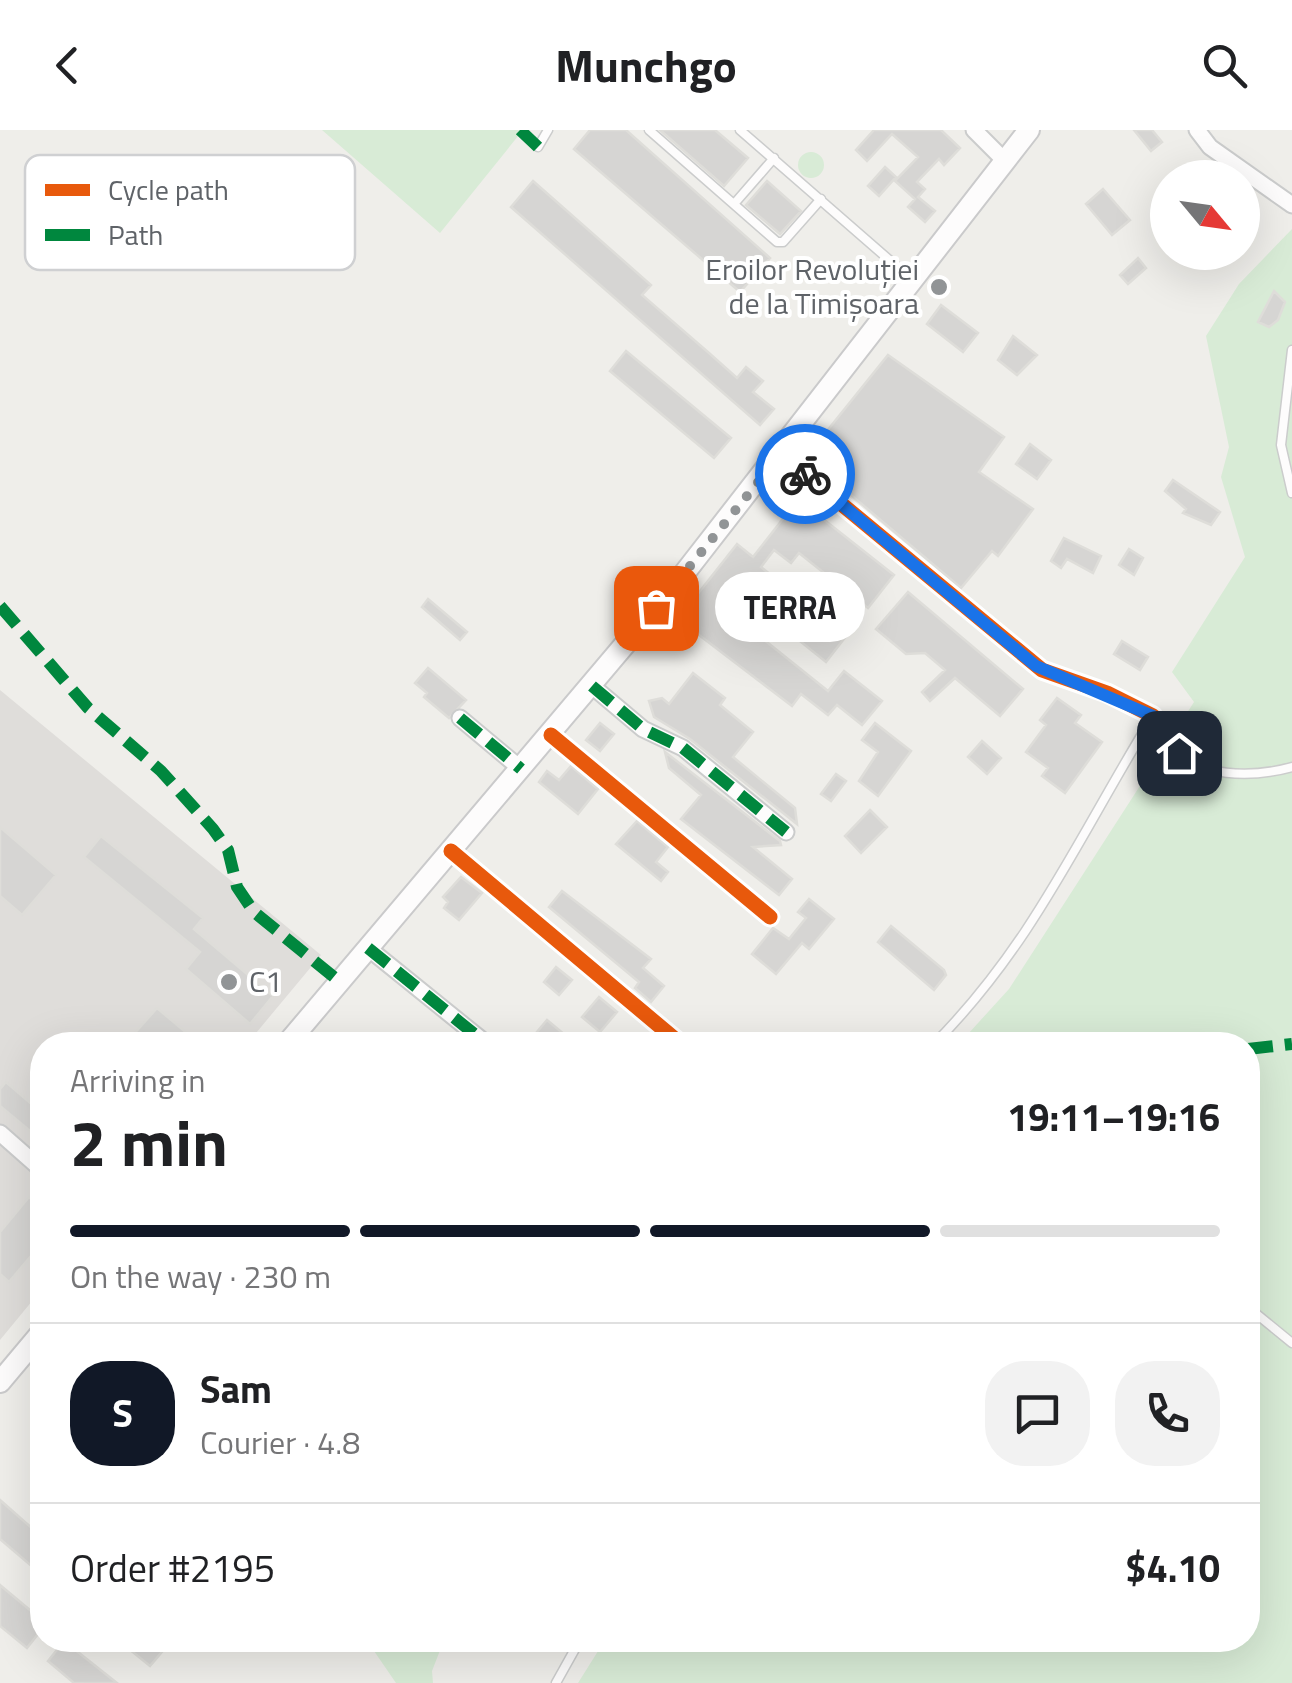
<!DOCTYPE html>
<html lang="en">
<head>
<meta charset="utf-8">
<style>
  body { margin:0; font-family:"Titillium Web",sans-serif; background:#f2f2f2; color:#202124; height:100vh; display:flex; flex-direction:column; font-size:38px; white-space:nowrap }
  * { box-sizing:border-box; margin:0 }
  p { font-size:32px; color:#757577 }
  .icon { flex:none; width:55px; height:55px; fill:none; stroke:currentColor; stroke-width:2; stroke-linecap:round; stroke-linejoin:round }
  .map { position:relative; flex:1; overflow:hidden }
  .panel { position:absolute; left:30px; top:902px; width:1230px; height:620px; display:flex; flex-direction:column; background:#fff; border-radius:40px; box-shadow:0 10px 40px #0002 }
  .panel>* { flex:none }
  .needle { width:65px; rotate:119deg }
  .buttons { position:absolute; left:1150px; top:30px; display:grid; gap:20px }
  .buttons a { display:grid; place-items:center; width:110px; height:110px; border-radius:50%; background:#fff; box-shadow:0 10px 40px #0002; font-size:50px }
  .pin { position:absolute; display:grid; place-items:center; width:85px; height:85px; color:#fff; margin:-42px; border-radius:20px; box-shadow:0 5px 15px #0006 }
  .courier { position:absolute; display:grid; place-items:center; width:100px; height:100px; margin:-50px; border:8px solid #1a73e8; border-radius:50%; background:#fff; color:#222; box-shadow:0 2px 12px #0007 }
  .bubble { position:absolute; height:70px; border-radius:35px; background:#fff; box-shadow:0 10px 40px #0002; font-size:32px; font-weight:700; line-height:70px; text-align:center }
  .overview em { font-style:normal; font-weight:700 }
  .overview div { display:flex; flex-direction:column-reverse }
  .overview { display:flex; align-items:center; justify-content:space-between; height:170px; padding:0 40px }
  h1 { font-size:65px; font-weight:700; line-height:75px }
  .bar { display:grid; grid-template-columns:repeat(4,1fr); gap:15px 10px; align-content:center; height:120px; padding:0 40px }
  .bar i { height:12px; border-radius:8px; background:#e0e0e0 }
  .bar .active { background:#111827 }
  .bar p { grid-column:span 4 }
  .line { display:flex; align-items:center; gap:25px; padding:0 40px; border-top:2px solid #e0e0e0 }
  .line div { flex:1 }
  .round { display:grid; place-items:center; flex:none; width:105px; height:105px; border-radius:40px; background:#f2f2f2 }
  header { display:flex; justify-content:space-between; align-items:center; height:130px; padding:0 40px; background:#fff; font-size:45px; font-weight:700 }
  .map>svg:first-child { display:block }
  .industrial { fill:#dfddda }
  .green { fill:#d8ebd6 }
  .building { fill:#d6d5d3; stroke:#deddd9; stroke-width:2.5 }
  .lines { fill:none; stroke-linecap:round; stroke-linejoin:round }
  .service-casing { stroke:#cbcccc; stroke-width:11 }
  .minor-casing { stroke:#cbcccc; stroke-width:19 }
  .secondary-casing { stroke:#cacacb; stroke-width:24 }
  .service { stroke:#fdfcfc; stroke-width:8 }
  .minor { stroke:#fdfcfc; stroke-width:15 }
  .secondary { stroke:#fdfcfc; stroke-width:20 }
  .quiet { stroke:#00873e; stroke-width:12; stroke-dasharray:25 12; stroke-linecap:butt }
  .cycleway-casing { stroke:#fff; stroke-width:21 }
  .cycleway { stroke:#e8590c; stroke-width:15 }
  .done { stroke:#919496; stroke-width:10; stroke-dasharray:0 18 }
  .route { stroke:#1a73e8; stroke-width:12 }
  .poi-dot { fill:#919496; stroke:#fff; stroke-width:4 }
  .labels { text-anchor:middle; stroke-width:8; stroke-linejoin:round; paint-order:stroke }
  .poi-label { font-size:30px; fill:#5f6368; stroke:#fff; text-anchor:end }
  .key { fill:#fff; stroke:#cfd0d2; stroke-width:2.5 }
  .key-label { font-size:28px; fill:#5f6368 }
</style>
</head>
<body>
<header><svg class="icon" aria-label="back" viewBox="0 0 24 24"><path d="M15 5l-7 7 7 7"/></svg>Munchgo<svg class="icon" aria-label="search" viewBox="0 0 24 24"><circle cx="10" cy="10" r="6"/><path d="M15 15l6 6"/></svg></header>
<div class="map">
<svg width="1292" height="1553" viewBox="0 0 1292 1553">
  <rect width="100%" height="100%" fill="#efeeea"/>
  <path class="industrial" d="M0,560l321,265 -75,90h-204v244l-42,51z"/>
  <path class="green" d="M322,0h201l-83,103z
    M798 35a13 13 0 1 1 26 0a13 13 0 1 1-26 0Z
    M1292,99v1454h-714l27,-43h643v-595h-290l51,-56 185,-287 -22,-30 73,-115 -24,-80 8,-30 -23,-111 33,-52z
    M358,1510h86l-12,31 1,12h-37l-22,-32z"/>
  <path class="building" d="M590,0h36l144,128 -30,34 -166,-143z
    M660,0h55l33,28 -24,28z
    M874,0h67l19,18 -16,17 -5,-6 -22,23 8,7 -7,8 17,14 -10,11 -17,-15 7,-8 -20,-18 23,-24 -26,-23 -25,27 -11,-11z
    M1134,0h18l10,12 -11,9z
    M885,37l11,10 -17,19 -11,-10z
    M533,51l118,104 -9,10 67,58 28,25 9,-11 17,14 -10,11 21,17 -14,16 -249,-218z
    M767,51l34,30 -21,23 -34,-29z
    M1103,59l27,31 -18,15 -26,-31z
    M1138,128l8,10 -18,16 -8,-9z
    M1274,161l11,11 -7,18 -9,7 -11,-5z
    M941,175l37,28 -15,19 -36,-28z
    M1013,206l24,19 -20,20 -19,-15z
    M626,221l105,87 -17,20 -104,-87z
    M888,225l116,82 -25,35 54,37 -35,47 -6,-5 -31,37 -155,-131z
    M1030,314l21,16 -14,19 -21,-15z
    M1173,350l47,32 -9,13 -28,-12 3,-4 -21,-18z
    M789,381l15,12 9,-12 81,64 -26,33 -69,-55 -8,10 -17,-13 -13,17 86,68 -21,27 -86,-69 -13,17 101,81 16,-20 38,30 -20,24 -25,-20 -9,10 -27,-21 -9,12 -114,-87 59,-75 16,13z
    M1064,408l37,18 -8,17 -26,-14 -6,9 -10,-7z
    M1129,419l14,9 -9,17 -15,-10z
    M908,462l115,97 -23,27 -45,-38 -25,23 -8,-9 23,-22 -20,-17 -19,1 -30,-25z
    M428,469l39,33 -7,8 -38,-33z
    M1122,511l26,16 -8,13 -26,-16z
    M428,538l38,32 -17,18 -25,-21 3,-4 -12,-10z
    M693,543l32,25 -5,7 33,27 -20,25 62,51 2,16 -107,-85 -36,-22 -5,-16 13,-3 7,6z
    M1057,568l24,17 -6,8 27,19 -37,51 -23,-17 6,-8 -22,-16 20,-27 -6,-5z
    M600,593l14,11 -14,17 -14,-11z
    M875,593l36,28 -33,45 -19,-15 19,-29 -16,-12z
    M982,611l19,17 -14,16 -19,-17z
    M665,622l115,89 1,4 -28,2 39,32 -13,16 -98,-76 20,-24 -32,-27z
    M571,636l27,23 -20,25 -39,-32 8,-11 12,9z
    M836,644l10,7 -15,20 -10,-7z
    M870,680l17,17 -26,26 -16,-17z
    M637,691l31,26 -12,15 12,10 -7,9 -45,-37z
    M0,697l56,48 -34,40 -22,-19z
    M101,706l102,82 -9,11 79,67 -23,28 -64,-55 14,-17 -116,-95z
    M461,747l21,16 -23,27 -15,-12 4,-6 -5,-5z
    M562,761l89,68 -8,9 21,18 -13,16 -16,-14 4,-6 -90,-75z
    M809,769l25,20 -25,30 -7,-6 -26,31 -24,-20 21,-26 16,11 17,-21 -8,-6z
    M891,796l53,44 2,5 -12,15 -56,-48z
    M556,837l16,13 -13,15 -15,-13z
    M599,867l18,15 -17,20 -18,-15z
    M157,878l44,37h-56l-12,-10z
    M547,890l30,25h-51z
    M6,952l36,31 -12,18 -30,-25v-17z
    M29,1067l13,12v34l-33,39 -9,-8v-42z
    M0,1370l42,37v22l-7,10 -35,-30z
    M0,1455l42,35v9l-15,19 -27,-22z
    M118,1510h54l-22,26z
    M64,1511l53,42h-43l-26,-22z"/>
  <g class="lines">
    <defs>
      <path id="service" d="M649,0l128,112h6l38,-43
        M740,0l170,148
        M538,17l10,-17
        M734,74l40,-46
        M1292,220l-11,95 11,48
        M933,915c100,-100 147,-211 220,-329 8,9 10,19 17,28 28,35 82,34 122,23
        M1248,1177l44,36
        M556,1553l24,-43"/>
      <path id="minor" d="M974,0l31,31
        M1197,0l13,17 82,58
        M781,324l261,216 65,23 46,23
        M592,556l51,43 40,19 103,84
        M460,588l61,51
        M551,605l219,182
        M451,721l231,194
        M368,818l120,97
        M0,1003l42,37"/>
      <path id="secondary" d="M286,915l390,-461 353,-454
        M0,1252l42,-50"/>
    </defs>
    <use href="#service" class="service-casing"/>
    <use href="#minor" class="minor-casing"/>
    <use href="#secondary" class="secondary-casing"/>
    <use href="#service" class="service"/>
    <use href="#minor" class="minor"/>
    <use href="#secondary" class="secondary"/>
    <path class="quiet" d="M520,0l18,17
      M0,476l88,102 73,63 52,58 15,21 9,37 17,25 86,70
      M592,556l51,43 40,19 103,84
      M460,588l61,51
      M368,818l120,97
      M1166,915h39
      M1248,919l44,-5"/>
    <defs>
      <path id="cycleway" d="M781,324l261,216 65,23 46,23
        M551,605l219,182
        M451,721l231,194"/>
    </defs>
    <use href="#cycleway" class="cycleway-casing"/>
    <use href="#cycleway" class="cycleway"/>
  </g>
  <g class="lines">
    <path class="done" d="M656,478l125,-154 24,20"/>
    <path class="route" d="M805,344l231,192 117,50 26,37"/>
  </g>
  <g class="poi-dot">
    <circle cx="939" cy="157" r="10"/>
    <circle cx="229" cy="852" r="10"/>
  </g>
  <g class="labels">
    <g class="poi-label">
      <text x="919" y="150">Eroilor Revoluției<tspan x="919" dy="34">de la Timișoara</tspan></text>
      <text x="249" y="862" text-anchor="start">C1</text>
    </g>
  </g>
  <rect x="25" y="25" width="330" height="115" rx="15" class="key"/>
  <rect x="45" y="54" width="45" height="12" fill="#e8590c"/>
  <rect x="45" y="99" width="45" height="12" fill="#00873e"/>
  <g class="key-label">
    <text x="108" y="70">Cycle path</text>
    <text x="108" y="115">Path</text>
  </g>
</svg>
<div class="buttons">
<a><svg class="needle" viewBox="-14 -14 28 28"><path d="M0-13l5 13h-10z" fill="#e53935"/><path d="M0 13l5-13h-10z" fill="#757577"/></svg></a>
</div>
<div class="pin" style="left:656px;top:478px;background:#ea580c"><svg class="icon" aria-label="bag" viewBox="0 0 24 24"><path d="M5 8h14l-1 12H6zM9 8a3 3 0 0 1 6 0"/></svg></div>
<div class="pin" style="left:1179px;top:623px;background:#1f2937"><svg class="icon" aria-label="home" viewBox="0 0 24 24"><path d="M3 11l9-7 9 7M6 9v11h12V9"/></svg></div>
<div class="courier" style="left:805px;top:344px"><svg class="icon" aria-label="bike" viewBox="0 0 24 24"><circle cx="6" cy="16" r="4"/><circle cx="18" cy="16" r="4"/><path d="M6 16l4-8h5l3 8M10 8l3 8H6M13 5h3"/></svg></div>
<div class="bubble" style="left:715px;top:442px;width:150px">TERRA</div>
<section class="panel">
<div class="overview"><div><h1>2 min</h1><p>Arriving in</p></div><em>19:11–19:16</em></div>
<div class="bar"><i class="active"></i><i class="active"></i><i class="active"></i><i></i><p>On the way · 230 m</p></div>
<div class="line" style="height:180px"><b class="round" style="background:#111827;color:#fff">S</b><div><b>Sam</b><p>Courier · 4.8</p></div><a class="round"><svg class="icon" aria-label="chat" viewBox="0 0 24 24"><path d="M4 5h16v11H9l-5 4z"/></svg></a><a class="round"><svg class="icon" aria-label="phone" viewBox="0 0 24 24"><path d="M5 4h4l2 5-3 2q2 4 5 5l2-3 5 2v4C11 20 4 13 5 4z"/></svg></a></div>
<div class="line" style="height:130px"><div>Order #2195</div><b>$4.10</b></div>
</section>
</div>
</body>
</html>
